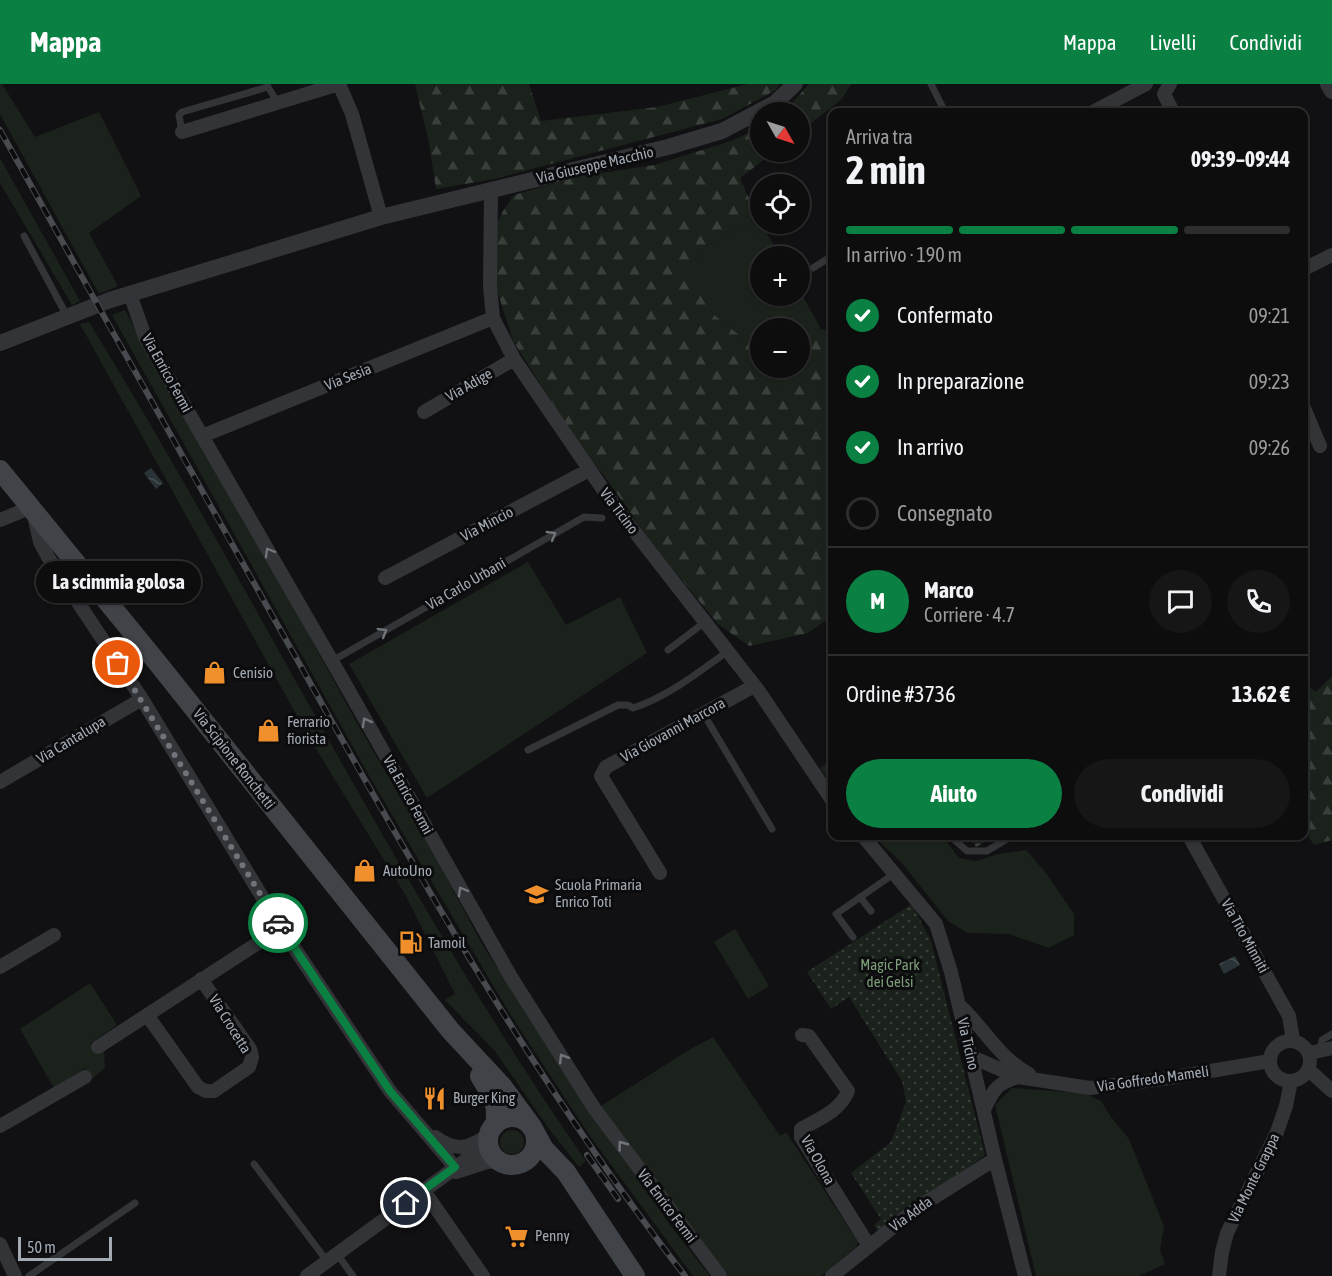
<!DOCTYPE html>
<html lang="it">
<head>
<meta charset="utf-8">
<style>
  body { margin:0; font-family:"Asap Condensed",sans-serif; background:#161617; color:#f1f3f6; height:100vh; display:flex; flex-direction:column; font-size:22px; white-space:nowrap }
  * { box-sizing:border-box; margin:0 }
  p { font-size:20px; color:#9a9c9e }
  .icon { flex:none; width:33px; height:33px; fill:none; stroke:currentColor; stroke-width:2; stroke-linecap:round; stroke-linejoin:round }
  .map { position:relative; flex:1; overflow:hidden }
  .side { position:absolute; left:828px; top:24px; width:480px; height:732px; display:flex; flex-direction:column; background:#0d0d0e; border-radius:12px; box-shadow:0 2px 4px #0004,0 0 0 2px #2d2d2e }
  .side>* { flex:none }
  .needle { width:39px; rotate:129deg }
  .tools { position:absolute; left:750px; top:18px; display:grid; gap:12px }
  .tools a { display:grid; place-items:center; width:60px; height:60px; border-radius:50%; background:#0d0d0e; box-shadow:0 2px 4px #0004,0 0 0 2px #2d2d2e; font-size:30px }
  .scale { position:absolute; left:18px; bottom:15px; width:94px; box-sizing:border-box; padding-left:6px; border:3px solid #a2aab3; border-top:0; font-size:16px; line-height:21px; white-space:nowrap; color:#a2aab3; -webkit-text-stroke:4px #0c0c0e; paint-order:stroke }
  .pin { position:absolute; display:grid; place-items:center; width:51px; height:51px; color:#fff; margin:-26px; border:3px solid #fff; border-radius:50%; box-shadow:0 2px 6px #0007 }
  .courier { position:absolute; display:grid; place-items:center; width:60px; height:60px; margin:-30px; border:4px solid #0b8043; border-radius:50%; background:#fff; color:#222; box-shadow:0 2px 8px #0007 }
  .bubble { position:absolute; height:42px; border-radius:21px; background:#0d0d0e; box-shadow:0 2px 4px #0004,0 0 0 2px #2d2d2e; font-size:20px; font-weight:700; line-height:42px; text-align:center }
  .head em { font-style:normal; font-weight:700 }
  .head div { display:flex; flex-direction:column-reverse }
  .head { display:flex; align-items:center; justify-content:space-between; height:102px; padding:0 18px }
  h1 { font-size:39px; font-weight:700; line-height:45px }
  .bar { display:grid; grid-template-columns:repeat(4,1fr); gap:9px 6px; align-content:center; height:72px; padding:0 18px }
  .bar i { height:8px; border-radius:4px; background:#2d2d2e }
  .bar .selected { background:#0b8043 }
  .bar p { grid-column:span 4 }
  .line { display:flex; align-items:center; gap:15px; padding:0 18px; border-top:2px solid #2d2d2e }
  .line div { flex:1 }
  .round { display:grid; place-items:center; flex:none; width:63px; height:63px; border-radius:32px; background:#161617 }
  ol { padding:0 18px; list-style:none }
  li { display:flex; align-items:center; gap:18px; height:66px }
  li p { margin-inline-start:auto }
  li .icon { padding:6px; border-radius:50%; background:#0b8043; color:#fff; stroke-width:4 }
  li:last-child { color:#9a9c9e }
  li i { width:33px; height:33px; border:3px solid #2d2d2e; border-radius:50% }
  .button { display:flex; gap:12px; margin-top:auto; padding:12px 18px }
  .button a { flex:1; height:69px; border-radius:36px; background:#0b8043; color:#fff; font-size:24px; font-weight:700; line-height:69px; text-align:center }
  .button a+a { background:#161617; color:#f1f3f6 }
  header { display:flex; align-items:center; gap:36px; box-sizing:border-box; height:84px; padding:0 30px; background:#0b8043; color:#fff }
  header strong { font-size:28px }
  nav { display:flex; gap:33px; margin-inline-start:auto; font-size:21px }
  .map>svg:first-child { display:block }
  .grass { fill:#1b221b }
  .forest { fill:url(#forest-firs) }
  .cemetery { fill:url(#cemetery-stones) }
  .park { fill:url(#park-dots) }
  .water { fill:url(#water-waves) }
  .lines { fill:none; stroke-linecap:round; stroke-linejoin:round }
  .service { stroke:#323438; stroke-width:7 }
  .minor { stroke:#323438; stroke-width:14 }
  .tertiary { stroke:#323438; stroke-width:16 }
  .secondary { stroke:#404347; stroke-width:20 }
  .rail-casing { stroke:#474a4e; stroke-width:6 }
  .rail { stroke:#0c0c0e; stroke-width:4; stroke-dasharray:11; stroke-linecap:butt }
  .oneway { stroke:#70757c }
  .done { stroke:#6f747b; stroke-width:6; stroke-dasharray:0 10.8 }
  .route { stroke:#0b8043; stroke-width:8 }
  .labels { text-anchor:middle; stroke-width:6; stroke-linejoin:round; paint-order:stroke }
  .street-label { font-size:15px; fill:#a2aab3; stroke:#0c0c0e }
  .poi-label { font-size:15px; fill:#a2aab3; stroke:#0c0c0e; text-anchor:start }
  .park-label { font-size:15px; fill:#7d9e79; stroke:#0c0c0e }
</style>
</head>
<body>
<header>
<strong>Mappa</strong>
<nav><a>Mappa</a><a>Livelli</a><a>Condividi</a></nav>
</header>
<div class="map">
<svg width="1332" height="1192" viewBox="0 0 1332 1192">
  <defs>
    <pattern id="forest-firs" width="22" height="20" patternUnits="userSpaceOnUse" patternTransform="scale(1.5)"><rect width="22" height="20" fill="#1b221b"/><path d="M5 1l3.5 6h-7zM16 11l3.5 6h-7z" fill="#393f3a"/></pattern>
    <pattern id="cemetery-stones" width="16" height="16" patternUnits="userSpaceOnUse" patternTransform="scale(1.5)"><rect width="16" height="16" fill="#1b221b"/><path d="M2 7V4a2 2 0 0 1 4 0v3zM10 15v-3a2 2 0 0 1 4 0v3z" fill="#393f3a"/></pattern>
    <pattern id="park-dots" width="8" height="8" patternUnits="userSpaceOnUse" patternTransform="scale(1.5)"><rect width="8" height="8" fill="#1b221b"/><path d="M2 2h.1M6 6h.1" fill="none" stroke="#393f3a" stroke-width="1.8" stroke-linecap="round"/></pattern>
    <pattern id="water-waves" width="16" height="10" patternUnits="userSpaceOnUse" patternTransform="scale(1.5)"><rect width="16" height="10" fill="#2a3438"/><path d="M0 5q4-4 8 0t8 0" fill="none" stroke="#464f52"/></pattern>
  </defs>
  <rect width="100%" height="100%" fill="#111113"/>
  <path class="grass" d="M0,0h2l33,53 64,-25 42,84 -52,37 29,53 -19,8 -99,-180z
    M0,74l80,143 -8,4 -72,-122z
    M757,132l23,40h-20v40h40v-5l21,38h-12l-9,9v-10h-40v18h-7l-40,-32 -25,-39 18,-30 22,-8z
    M125,226l37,70 121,208 74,135 80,137 46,86 113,171 74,108 40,51h-17l-103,-140 -78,-119 -140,-236 -260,-466z
    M89,238c170,277 311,571 497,839l-7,6 -30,-38 -55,-79 -49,-50 10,-6 -49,-98 -99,-162 -227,-410z
    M528,478l38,63 54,-28 27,56 -220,145 -78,-134z
    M832,675v26l-12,-17z
    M873,752h69l17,22 17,3 22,-7 28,-4 20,23 28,41v21l-25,13 -40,-14 -41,-1 -20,-12 -46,-58z
    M735,845l34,57 -21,13 -34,-57z
    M90,899l27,42 -26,18 4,9 9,-4 1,20 -13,11 -7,-11 -31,20 -34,-59z
    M713,953l67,99 6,-4 72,110 -2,5 -35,29h-93l-127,-170 86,-55z
    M1012,1004l72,5 17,8 10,16 18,22 35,87 -4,24 5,14 -26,12h-103l-41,-171z
    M500 1058a12 12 0 1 1 24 0a12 12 0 1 1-24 0Z"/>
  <path class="forest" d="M415,0h114l12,37 116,-14 91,-23h32l-4,6 -54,29 -228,60 -58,10 -7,-46z
    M809,0h42l-9,15 -42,33v-20h-16z
    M760,44v24h14l-34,26 17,38 -29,21 -22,8 -17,30 24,39 40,32h7v22h40v-30l9,-9 23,1v286l-24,17 -59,13 -31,-22 -67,-82 -46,-65 -21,-25 -71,-111 -16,-51 -2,-23 1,-41 7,-15 11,-16 61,-18 79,-12 77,-24z
    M1332,592v164l-18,5 -10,-15v-147l12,9z"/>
  <path class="cemetery" d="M969,752h27l-20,11z"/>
  <path class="park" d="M912,820l19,37 54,214 -106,77 -5,-7 7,-6 -30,-46 40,-31 15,-40 -4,-21 -53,-84 -18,12 -24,-37z"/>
  <path class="water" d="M151,384l12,15 -7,6 -12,-16z
    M1235,872l5,9 -16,9 -5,-10z"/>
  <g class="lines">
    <path class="service" d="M931,0l14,28
      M182,48l-3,-17 3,-3 86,-25 10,16
      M24,152l43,80
      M813,184l19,-12
      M668,566l37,-28
      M332,577l252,-144 18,1
      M703,629l69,116
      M528,666l90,-45h10l5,3c34,-11 66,-36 95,-57
      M950,752l17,15h20l25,-15
      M860,813l11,14
      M853,853l-17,-23 59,-41
      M1320,967l2,-11 10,-6
      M254,1080l73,97
      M337,1170l16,22
      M29,1192l106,-73"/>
    <path class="minor" d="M339,0l13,30 29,103
      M1170,0l-6,10 9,18
      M1093,28l53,-28
      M182,48l157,-48
      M491,105l-1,98 3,31 21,41 99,145 145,186 74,110
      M1304,185l28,-14
      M130,210l15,43 191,331 175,309 83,131 126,168
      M1304,324l16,38
      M424,328l90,-53
      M202,352l291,-118
      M0,436l32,-13 8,35 8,15 94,142 139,229 109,163 65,76
      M385,494l204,-108
      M0,698l142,-83
      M863,752l73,88 15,48 44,187 30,117
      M1189,752l100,180 4,24
      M660,789l-59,-97 5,-9 148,-81
      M0,883l54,-32
      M960,922c26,24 37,50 69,68
      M147,931l51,72 8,4h8l35,-24 3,-10 -2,-8 -49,-70
      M802,951l7,1 39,55c-8,20 -29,28 -47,38v8l68,109
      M1270 977a20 20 0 1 1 40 0a20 20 0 1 1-40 0Z
      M98,963l183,-119
      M1310,969l22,-5
      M972,973l46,20 72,11 73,-9 107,-18
      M1309,986l23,21
      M984,1026c9,-20 13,-27 34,-33
      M0,1042l85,-49
      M435,1053c22,16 34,11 55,-3
      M456,1088l31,-10 12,-1
      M424,1107l59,85
      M0,1160l15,32
      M307,1192l182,-133
      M832,1192l85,-68 78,-49
      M1219,1192l3,-24 5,-19 50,-101 9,-26 5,-25"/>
    <path class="tertiary" d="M1328,0l4,7
      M0,259l110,-43 271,-83 287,-70 54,-16 53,-28 20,-19"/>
    <path class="secondary" d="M0,386l160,196 290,364 52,56 30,41 12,22 22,23 69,104
      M480,992c11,19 19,26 15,49
      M488 1057a24 24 0 1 1 48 0a24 24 0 1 1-48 0Z"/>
    <defs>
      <path id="rail" d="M0,46c99,178 199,356 299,533 118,211 238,422 386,613
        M587,1071l31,44"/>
    </defs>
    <use href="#rail" class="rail-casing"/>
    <use href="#rail" class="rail"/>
  </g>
  <defs><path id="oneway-chevron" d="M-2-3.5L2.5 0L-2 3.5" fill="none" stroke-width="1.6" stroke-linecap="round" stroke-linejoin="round" transform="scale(1.5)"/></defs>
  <g class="oneway">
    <use href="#oneway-chevron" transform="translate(552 451) rotate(-30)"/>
    <use href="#oneway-chevron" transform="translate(269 468) rotate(-120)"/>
    <use href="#oneway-chevron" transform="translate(383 548) rotate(-30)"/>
    <use href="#oneway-chevron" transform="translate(366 638) rotate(-119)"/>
    <use href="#oneway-chevron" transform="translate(462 807) rotate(-120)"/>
    <use href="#oneway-chevron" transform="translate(563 974) rotate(-122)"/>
    <use href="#oneway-chevron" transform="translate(622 1061) rotate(-127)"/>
  </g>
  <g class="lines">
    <path class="done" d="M118,579l160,260"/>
    <path class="route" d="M278,839l112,168 65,76 -49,36"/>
  </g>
  <defs>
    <symbol id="shop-bare" viewBox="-9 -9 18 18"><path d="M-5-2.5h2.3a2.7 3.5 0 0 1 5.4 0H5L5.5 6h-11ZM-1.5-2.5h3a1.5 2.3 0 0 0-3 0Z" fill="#f0902c" stroke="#0c0c0e" stroke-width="2.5" paint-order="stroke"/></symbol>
    <symbol id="school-bare" viewBox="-9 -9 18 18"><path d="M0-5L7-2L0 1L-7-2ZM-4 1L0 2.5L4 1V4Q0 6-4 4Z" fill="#f0902c" stroke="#0c0c0e" stroke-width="2.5" paint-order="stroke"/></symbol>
    <symbol id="fuel-bare" viewBox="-9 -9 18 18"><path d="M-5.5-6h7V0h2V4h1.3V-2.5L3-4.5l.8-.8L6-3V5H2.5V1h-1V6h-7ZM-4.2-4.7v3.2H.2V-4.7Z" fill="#f0902c" stroke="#0c0c0e" stroke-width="2.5" paint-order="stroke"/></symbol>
    <symbol id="restaurant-bare" viewBox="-9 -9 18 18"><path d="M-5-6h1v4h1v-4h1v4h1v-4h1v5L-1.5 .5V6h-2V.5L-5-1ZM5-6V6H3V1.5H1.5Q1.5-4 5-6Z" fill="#f0902c" stroke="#0c0c0e" stroke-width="2.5" paint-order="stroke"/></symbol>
    <symbol id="supermarket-bare" viewBox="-9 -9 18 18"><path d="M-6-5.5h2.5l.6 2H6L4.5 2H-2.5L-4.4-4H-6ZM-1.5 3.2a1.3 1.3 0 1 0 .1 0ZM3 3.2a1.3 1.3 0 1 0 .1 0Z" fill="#f0902c" stroke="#0c0c0e" stroke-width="2.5" paint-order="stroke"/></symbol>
  </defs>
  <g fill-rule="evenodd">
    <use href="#shop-bare" x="198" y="572" width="33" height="33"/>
    <use href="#shop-bare" x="252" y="630" width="33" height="33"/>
    <use href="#shop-bare" x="348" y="770" width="33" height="33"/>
    <use href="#school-bare" x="520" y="794" width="33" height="33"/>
    <use href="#fuel-bare" x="394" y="842" width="33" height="33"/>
    <use href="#restaurant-bare" x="418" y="998" width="33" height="33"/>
    <use href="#supermarket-bare" x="500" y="1136" width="33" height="33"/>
  </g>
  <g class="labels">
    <g class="street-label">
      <text transform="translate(595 81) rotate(-13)" y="5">Via Giuseppe Macchio</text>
      <text transform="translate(167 289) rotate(61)" y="5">Via Enrico Fermi</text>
      <text transform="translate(348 293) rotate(-22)" y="5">Via Sesia</text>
      <text transform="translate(469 301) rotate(-30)" y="5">Via Adige</text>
      <text transform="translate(619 427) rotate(53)" y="5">Via Ticino</text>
      <text transform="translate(487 440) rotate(-28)" y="5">Via Mincio</text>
      <text transform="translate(466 500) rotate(-30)" y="5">Via Carlo Urbani</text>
      <text transform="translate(673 646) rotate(-29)" y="5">Via Giovanni Marcora</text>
      <text transform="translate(71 656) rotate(-31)" y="5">Via Cantalupa</text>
      <text transform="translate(234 675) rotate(52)" y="5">Via Scipione Ronchetti</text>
      <text transform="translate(408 711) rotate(61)" y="5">Via Enrico Fermi</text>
      <text transform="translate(1245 852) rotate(61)" y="5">Via Tito Minniti</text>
      <text transform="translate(230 940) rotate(58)" y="5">Via Crocetta</text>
      <text transform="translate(968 960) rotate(77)" y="5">Via Ticino</text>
      <text transform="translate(1153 995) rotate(-8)" y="5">Via Goffredo Mameli</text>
      <text transform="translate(818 1076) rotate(61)" y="5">Via Olona</text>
      <text transform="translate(1254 1094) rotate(-64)" y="5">Via Monte Grappa</text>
      <text transform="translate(667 1122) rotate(53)" y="5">Via Enrico Fermi</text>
      <text transform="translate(911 1130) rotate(-36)" y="5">Via Adda</text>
    </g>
    <g class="poi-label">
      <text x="233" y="594">Cenisio</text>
      <text x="287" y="643">Ferrario<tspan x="287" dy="17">fiorista</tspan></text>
      <text x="383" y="792">AutoUno</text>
      <text x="555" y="806">Scuola Primaria<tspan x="555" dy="17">Enrico Toti</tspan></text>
      <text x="428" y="864">Tamoil</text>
      <text x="453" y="1019">Burger King</text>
      <text x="535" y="1157">Penny</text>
    </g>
    <g class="park-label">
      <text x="890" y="886">Magic Park<tspan x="890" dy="17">dei Gelsi</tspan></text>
    </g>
  </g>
</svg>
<div class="tools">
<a><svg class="needle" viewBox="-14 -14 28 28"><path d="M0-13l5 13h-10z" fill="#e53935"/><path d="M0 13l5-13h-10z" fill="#9a9c9e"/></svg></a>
<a><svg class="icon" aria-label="locate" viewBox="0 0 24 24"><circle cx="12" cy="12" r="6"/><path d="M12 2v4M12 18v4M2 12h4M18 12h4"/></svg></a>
<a>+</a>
<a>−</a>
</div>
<div class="scale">50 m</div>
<div class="pin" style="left:118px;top:579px;background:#ea580c"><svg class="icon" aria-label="bag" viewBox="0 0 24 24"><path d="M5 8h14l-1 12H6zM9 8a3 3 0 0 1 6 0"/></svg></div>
<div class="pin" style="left:406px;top:1119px;background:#1f2937"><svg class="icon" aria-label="home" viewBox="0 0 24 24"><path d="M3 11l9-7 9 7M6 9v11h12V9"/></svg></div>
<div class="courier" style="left:278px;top:839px"><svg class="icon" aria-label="car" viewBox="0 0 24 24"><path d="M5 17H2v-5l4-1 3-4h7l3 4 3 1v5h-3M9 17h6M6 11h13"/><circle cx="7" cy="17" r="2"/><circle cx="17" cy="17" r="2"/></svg></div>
<div class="bubble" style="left:36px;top:477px;width:165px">La scimmia golosa</div>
<section class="side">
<div class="head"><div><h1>2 min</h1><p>Arriva tra</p></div><em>09:39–09:44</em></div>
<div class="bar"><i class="selected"></i><i class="selected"></i><i class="selected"></i><i></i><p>In arrivo · 190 m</p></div>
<ol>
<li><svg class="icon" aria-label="check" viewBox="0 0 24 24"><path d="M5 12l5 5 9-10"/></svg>Confermato<p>09:21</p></li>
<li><svg class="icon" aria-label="check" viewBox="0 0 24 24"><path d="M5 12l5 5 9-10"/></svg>In preparazione<p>09:23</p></li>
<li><svg class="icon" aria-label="check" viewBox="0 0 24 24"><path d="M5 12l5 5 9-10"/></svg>In arrivo<p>09:26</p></li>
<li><i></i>Consegnato</li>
</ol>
<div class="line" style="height:108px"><b class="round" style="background:#0b8043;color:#fff">M</b><div><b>Marco</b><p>Corriere · 4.7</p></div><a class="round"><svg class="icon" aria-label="chat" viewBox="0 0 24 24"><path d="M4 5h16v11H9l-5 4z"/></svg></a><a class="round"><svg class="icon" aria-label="phone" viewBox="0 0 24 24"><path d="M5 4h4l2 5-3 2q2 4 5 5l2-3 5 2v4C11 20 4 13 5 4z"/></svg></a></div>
<div class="line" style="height:78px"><div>Ordine #3736</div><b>13.62 €</b></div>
<div class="button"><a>Aiuto</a><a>Condividi</a></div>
</section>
</div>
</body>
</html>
